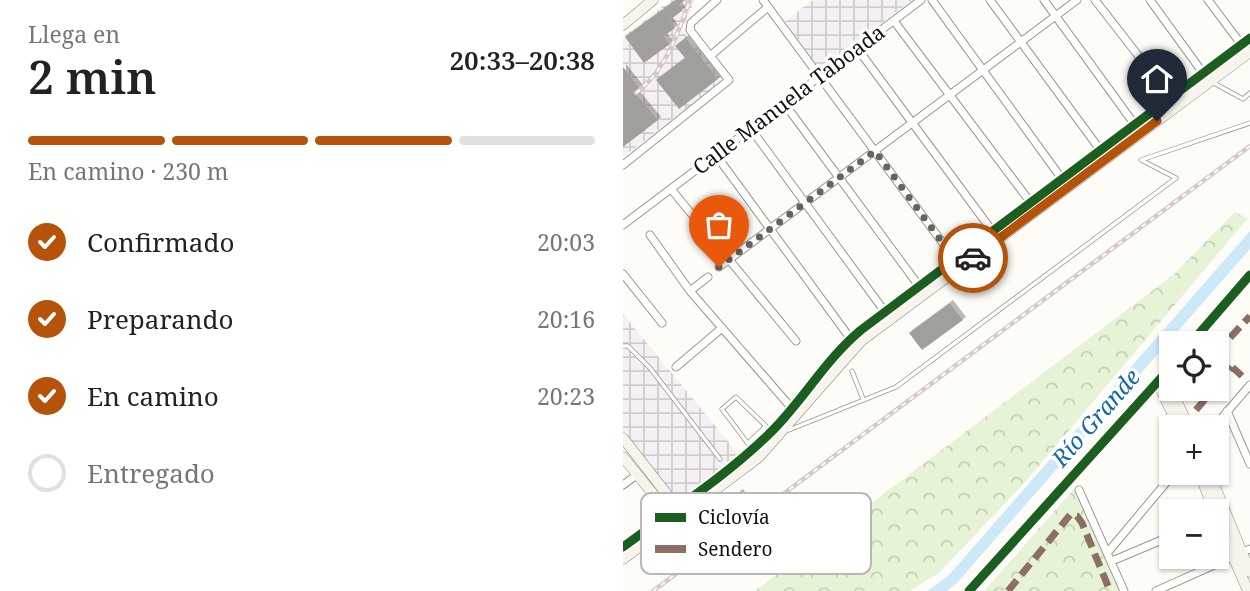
<!DOCTYPE html>
<html lang="es">
<head>
<meta charset="utf-8">
<style>
  body { margin:0; font-family:"Noto Serif",serif; background:#f6f6f6; color:#222; height:100vh; display:flex; flex-direction:column; font-size:26px; white-space:nowrap }
  * { box-sizing:border-box; margin:0 }
  p { font-size:23px; color:#767676 }
  .icon { flex:none; width:38px; height:38px; fill:none; stroke:currentColor; stroke-width:2; stroke-linecap:round; stroke-linejoin:round }
  .map { position:relative; flex:1; overflow:hidden }
  .panel { display:flex; flex-direction:column; background:#fff; width:623px }
  .panel>* { flex:none }
  .fabs { position:absolute; left:536px; top:331px; display:grid; gap:14px }
  .fabs a { display:grid; place-items:center; width:70px; height:70px; border-radius:0px; background:#fff; box-shadow:0 2px 5px #0004; font-size:35px }
  .pin { position:absolute; display:grid; place-items:center; width:60px; height:60px; color:#fff; margin:-72px -30px; border-radius:50% 50% 50% 0; rotate:-45deg; box-shadow:0 0 7px #0007 }
  .pin .icon { rotate:45deg }
  .courier { position:absolute; display:grid; place-items:center; width:70px; height:70px; margin:-35px; border:5px solid #b45309; border-radius:50%; background:#fff; color:#222; box-shadow:0 2px 9px #0007 }
  .overview em { font-style:normal; font-weight:600 }
  .overview div { display:flex; flex-direction:column-reverse }
  .overview { display:flex; align-items:center; justify-content:space-between; height:119px; padding:0 28px }
  h1 { font-size:46px; font-weight:600; line-height:52px }
  .bar { display:grid; grid-template-columns:repeat(4,1fr); gap:10px 7px; align-content:center; height:84px; padding:0 28px }
  .bar i { height:9px; border-radius:5px; background:#e0e0e0 }
  .bar .active { background:#b45309 }
  .bar p { grid-column:span 4 }
  ol { padding:0 28px; list-style:none }
  li { display:flex; align-items:center; gap:21px; height:77px }
  li p { margin-inline-start:auto }
  li .icon { padding:7px; border-radius:50%; background:#b45309; color:#fff; stroke-width:4 }
  li:last-child { color:#767676 }
  li i { width:38px; height:38px; border:4px solid #e0e0e0; border-radius:50% }
  main { display:flex; flex:1; min-height:0 }
  .map>svg:first-child { display:block }
  .industrial { fill:url(#industrial-grid) }
  .park { fill:url(#park-crowns) }
  .water { fill:#cde8f7 }
  .building { fill:#a19f9c; filter:url(#shadow) }
  .lines { fill:none; stroke-linecap:round; stroke-linejoin:round }
  .lane-casing { stroke:#979795; stroke-width:5 }
  .street-casing { stroke:#979795; stroke-width:9 }
  .secondary-casing { stroke:#8e8d8b; stroke-width:11 }
  .lane { stroke:#fffffe; stroke-width:3.5 }
  .street { stroke:#fffffe; stroke-width:7 }
  .secondary { stroke:#f6f4eb; stroke-width:10 }
  .rail-casing { stroke:#d9c6c7; stroke-width:4.5 }
  .rail { stroke:#fff; stroke-width:2; stroke-dasharray:5; stroke-linecap:butt }
  .quiet { stroke:#8d6e63; stroke-width:7; stroke-dasharray:14 7; stroke-linecap:butt }
  .cycleway-casing { stroke:#fff; stroke-width:13 }
  .cycleway { stroke:#1b5e20; stroke-width:9 }
  .done { stroke:#646362; stroke-width:7; stroke-dasharray:0 12.6 }
  .route { stroke:#b45309; stroke-width:9 }
  .labels { text-anchor:middle; stroke-width:7; stroke-linejoin:round; paint-order:stroke }
  .street-label { font-size:21px; fill:#111; stroke:#fff }
  .water-label { font-size:23px; font-style:italic; fill:#1768a6; stroke:#fff }
  .key { fill:#fff; stroke:#b8b8b8; stroke-width:2 }
  .key-label { font-size:19px; fill:#111 }
</style>
</head>
<body>
<main>
<section class="panel">
<div class="overview"><div><h1>2 min</h1><p>Llega en</p></div><em>20:33–20:38</em></div>
<div class="bar"><i class="active"></i><i class="active"></i><i class="active"></i><i></i><p>En camino · 230 m</p></div>
<ol>
<li><svg class="icon" aria-label="check" viewBox="0 0 24 24"><path d="M5 12l5 5 9-10"/></svg>Confirmado<p>20:03</p></li>
<li><svg class="icon" aria-label="check" viewBox="0 0 24 24"><path d="M5 12l5 5 9-10"/></svg>Preparando<p>20:16</p></li>
<li><svg class="icon" aria-label="check" viewBox="0 0 24 24"><path d="M5 12l5 5 9-10"/></svg>En camino<p>20:23</p></li>
<li><i></i>Entregado</li>
</ol>
</section>
<div class="map">
<svg width="627" height="591" viewBox="0 0 627 591">
  <defs>
    <pattern id="industrial-grid" width="8" height="8" patternUnits="userSpaceOnUse" patternTransform="scale(1.75)"><rect width="8" height="8" fill="#f5f0f3"/><path d="M0 4h8M4 0v8" fill="none" stroke="#d1cdcf"/></pattern>
    <pattern id="park-crowns" width="20" height="18" patternUnits="userSpaceOnUse" patternTransform="scale(1.75)"><rect width="20" height="18" fill="#e7f3d7"/><path d="M2 6a3 3 0 1 1 6 0M12 15a3 3 0 1 1 6 0" fill="none" stroke="#c5cfb8"/></pattern>
    <filter id="shadow"><feDropShadow dx="3" dy="-3" stdDeviation="0" flood-color="#0004"/></filter>
  </defs>
  <rect width="100%" height="100%" fill="#fdfcf7"/>
  <path class="industrial" d="M48,0h24l-13,30 41,50 -100,77v-120z
    M190,0h99l-92,70 -35,-49z
    M0,314l117,142 -62,47 -55,-72z"/>
  <path class="park" d="M612,212l13,6 -221,262 -87,92 -30,19h-155l418,-316z
    M451,489l45,102h-135z"/>
  <path class="water" d="M627,231v18l-294,335 -9,7h-20l21,-15z"/>
  <path class="building" d="M53,0h9l-6,5 4,5 -13,10 5,8 -11,8 6,8 -26,19 -19,-26z
    M63,38l32,41 -39,30 -23,-29 29,-22 -10,-12z
    M0,67l17,21 -5,4 23,28 -35,27z
    M327,303l13,17 -41,30 -13,-17z
    M117,492l9,13 -39,29 -9,-13z"/>
  <g class="lines">
    <defs>
      <path id="lane" d="M589,82l31,17 7,-6
        M0,346h5l22,22 70,91
        M229,371l11,28
        M166,430l107,-43 280,-209 -35,-18 109,-37
        M125,443l18,-17
        M129,449l-30,-40 14,-12 33,32"/>
      <path id="street" d="M140,0l193,261
        M309,0l130,179
        M367,0l111,151
        M421,0l91,125
        M472,0l77,99
        M527,0l53,73
        M585,0l33,44
        M271,21l137,182
        M234,48l136,184
        M87,56l58,-49
        M161,103l135,183
        M128,129l134,183
        M93,155l134,183
        M0,165l106,-85 -39,-50 1,-7 26,-23
        M48,189l125,152
        M0,225l298,-225
        M27,235l40,56 105,121
        M96,267l358,-267
        M0,274l39,49
        M67,291l18,-14
        M53,367l46,-39
        M604,411l23,53
        M591,427l36,-42
        M0,485l15,-11
        M456,490l45,101
        M485,552l67,-80
        M489,561l59,-25
        M533,591l94,-42"/>
      <path id="secondary" d="M0,25l30,-25
        M568,343l59,-68
        M541,375l25,52
        M534,382l22,45
        M0,438l57,73
        M0,457l48,59
        M576,472l15,39
        M586,472l41,100
        M593,517l32,74
        M0,547c50,-37 105,-72 149,-116 32,-32 54,-72 89,-101l389,-292
        M0,559l136,-102 102,-116 389,-289
        M346,591l202,-224"/>
    </defs>
    <use href="#lane" class="lane-casing"/>
    <use href="#street" class="street-casing"/>
    <use href="#secondary" class="secondary-casing"/>
    <use href="#lane" class="lane"/>
    <use href="#street" class="street"/>
    <use href="#secondary" class="secondary"/>
    <defs>
      <path id="rail" d="M13,93c30,-23 41,-58 54,-93
        M30,591l597,-445"/>
    </defs>
    <use href="#rail" class="rail-casing"/>
    <use href="#rail" class="rail"/>
    <path class="quiet" d="M593,353l34,-37
      M594,353l25,23
      M593,386l16,-19
      M560,389v-1
      M573,410l18,-22
      M385,591l62,-76 7,1 5,7 28,68"/>
    <defs>
      <path id="cycleway" d="M568,343l59,-68
        M0,547c50,-37 105,-72 149,-116 32,-32 54,-72 89,-101l389,-292
        M346,591l202,-224"/>
    </defs>
    <use href="#cycleway" class="cycleway-casing"/>
    <use href="#cycleway" class="cycleway"/>
  </g>
  <g class="lines">
    <path class="done" d="M96,267l156,-116 86,117 12,-10"/>
    <path class="route" d="M350,258l184,-137"/>
  </g>
  <g class="labels">
    <g class="street-label">
      <text transform="translate(166 100) rotate(-37)" y="7">Calle Manuela Taboada</text>
    </g>
    <g class="water-label">
      <text transform="translate(473 418) rotate(-49)" y="8">Río Grande</text>
    </g>
  </g>
  <rect x="18" y="493" width="230" height="81" rx="10" class="key"/>
  <rect x="32" y="513" width="31" height="9" fill="#1b5e20"/>
  <rect x="32" y="545" width="31" height="8" fill="#8d6e63"/>
  <g class="key-label">
    <text x="75" y="524">Ciclovía</text>
    <text x="75" y="556">Sendero</text>
  </g>
</svg>
<div class="fabs">
<a><svg class="icon" aria-label="locate" viewBox="0 0 24 24"><circle cx="12" cy="12" r="6"/><path d="M12 2v4M12 18v4M2 12h4M18 12h4"/></svg></a>
<a>+</a>
<a>−</a>
</div>
<div class="pin" style="left:96px;top:267px;background:#ea580c"><svg class="icon" aria-label="bag" viewBox="0 0 24 24"><path d="M5 8h14l-1 12H6zM9 8a3 3 0 0 1 6 0"/></svg></div>
<div class="pin" style="left:534px;top:121px;background:#1f2937"><svg class="icon" aria-label="home" viewBox="0 0 24 24"><path d="M3 11l9-7 9 7M6 9v11h12V9"/></svg></div>
<div class="courier" style="left:350px;top:258px"><svg class="icon" aria-label="car" viewBox="0 0 24 24"><path d="M5 17H2v-5l4-1 3-4h7l3 4 3 1v5h-3M9 17h6M6 11h13"/><circle cx="7" cy="17" r="2"/><circle cx="17" cy="17" r="2"/></svg></div>
</div>
</main>
</body>
</html>
